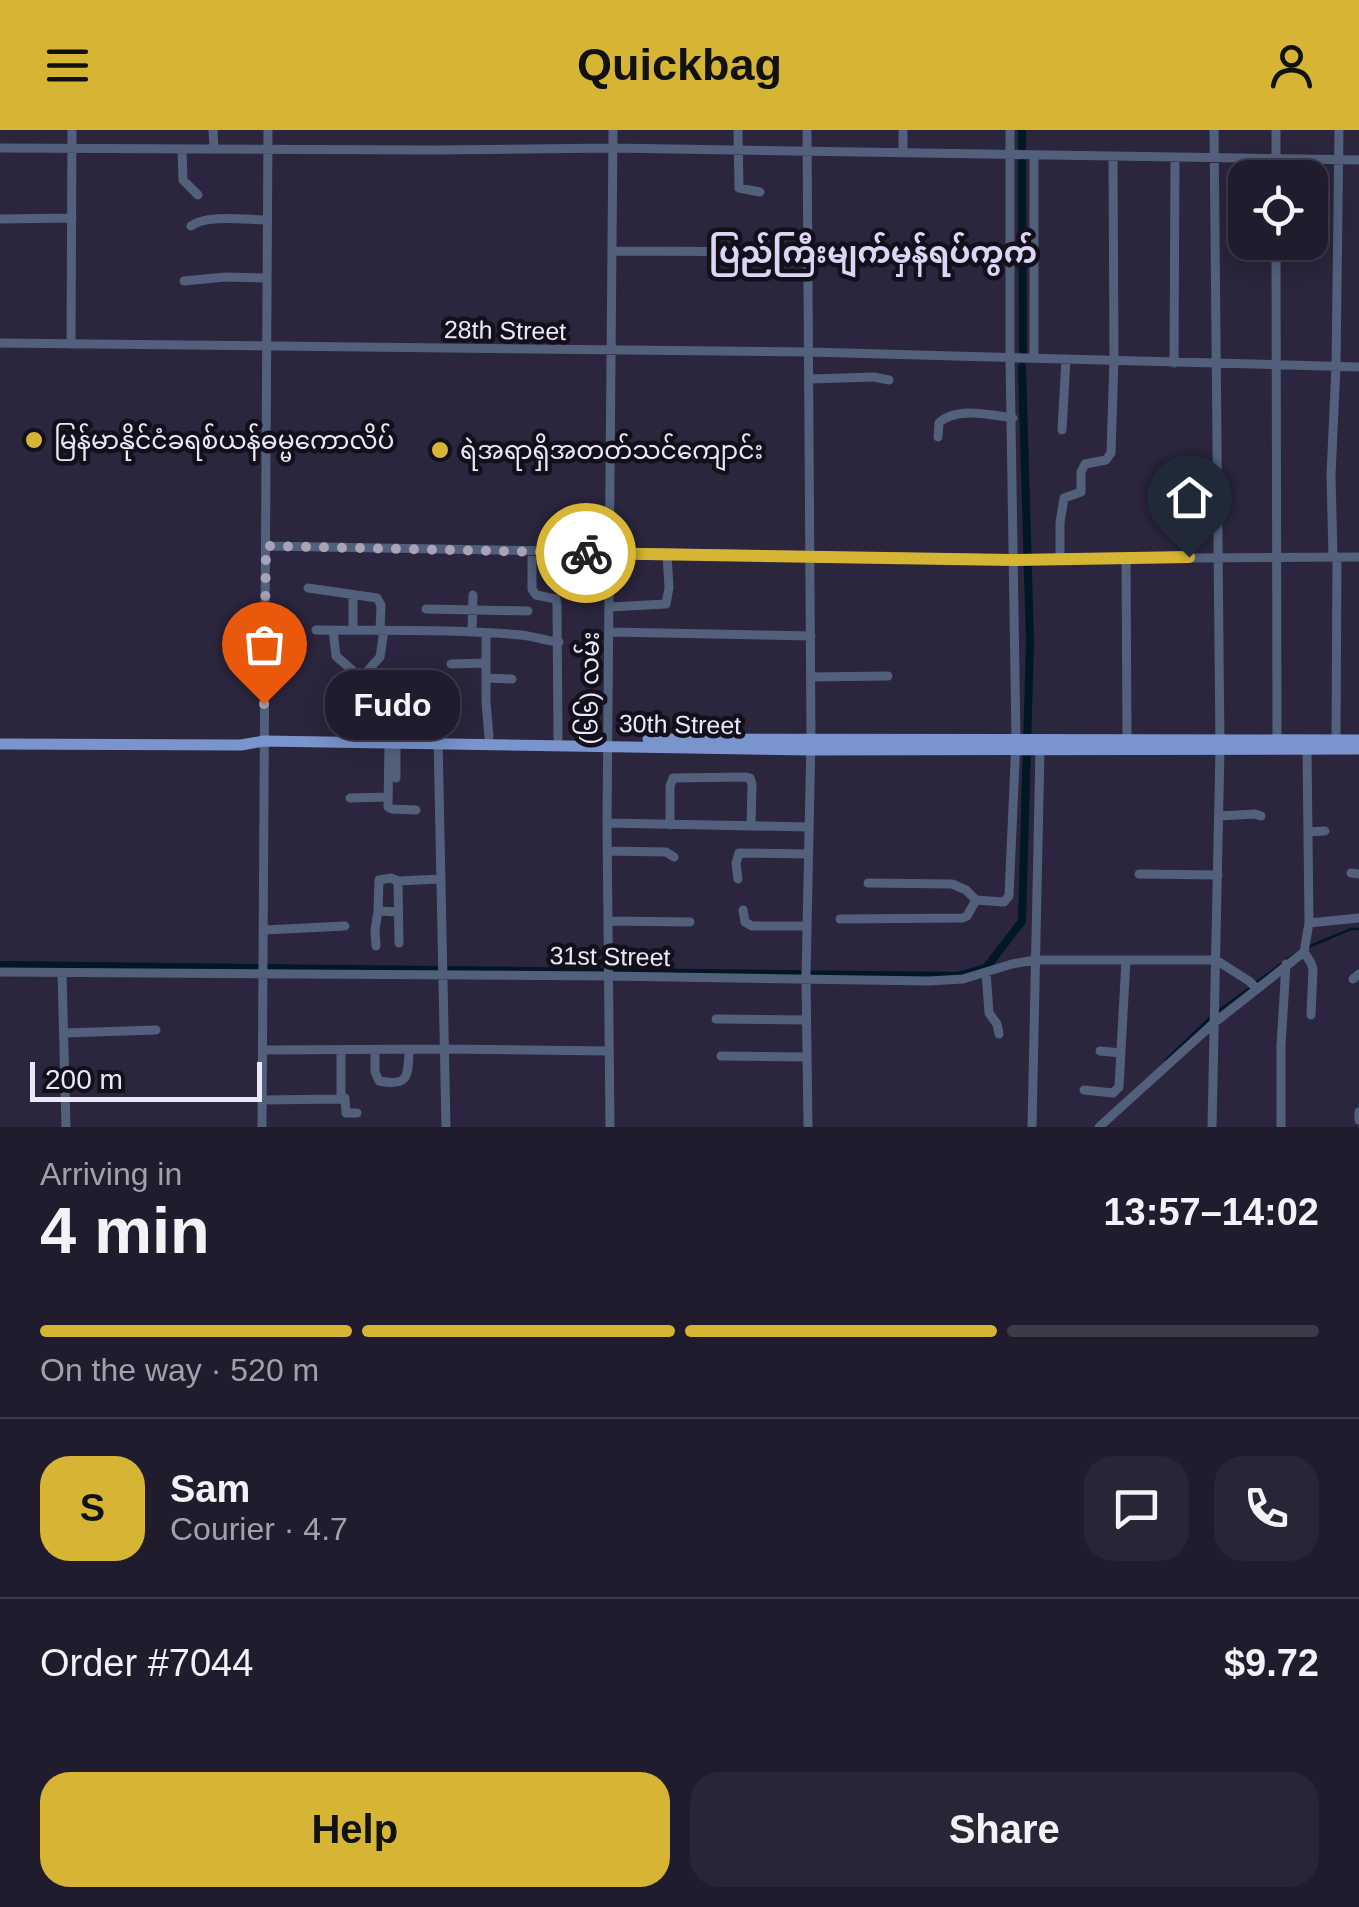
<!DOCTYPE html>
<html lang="en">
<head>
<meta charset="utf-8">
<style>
  body { margin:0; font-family:Arial,"Noto Sans Myanmar",sans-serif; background:#282536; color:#f1f3f6; height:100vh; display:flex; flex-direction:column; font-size:38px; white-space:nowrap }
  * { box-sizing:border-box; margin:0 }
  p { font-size:32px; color:#a2a1aa }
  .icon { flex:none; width:55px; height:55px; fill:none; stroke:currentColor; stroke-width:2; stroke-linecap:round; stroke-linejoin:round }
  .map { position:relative; height:997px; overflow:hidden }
  .drawer { display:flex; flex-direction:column; background:#201c2e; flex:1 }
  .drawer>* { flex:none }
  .buttons { position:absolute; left:1228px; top:30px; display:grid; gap:20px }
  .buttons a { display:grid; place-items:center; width:100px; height:100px; border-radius:20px; background:#201c2e; box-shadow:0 5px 25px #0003,0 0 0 2px #3d3a4a; font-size:50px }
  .scale { position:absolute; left:30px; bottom:25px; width:232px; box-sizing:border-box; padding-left:10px; border:5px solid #ebe7f8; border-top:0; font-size:28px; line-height:35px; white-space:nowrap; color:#ebe7f8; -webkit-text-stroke:8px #13101b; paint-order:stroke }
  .pin { position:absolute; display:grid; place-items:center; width:85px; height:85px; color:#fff; margin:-102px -42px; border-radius:50% 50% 50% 0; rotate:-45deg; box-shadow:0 0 10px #0007 }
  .pin .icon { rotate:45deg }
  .courier { position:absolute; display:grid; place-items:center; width:100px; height:100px; margin:-50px; border:8px solid #d6b534; border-radius:50%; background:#fff; color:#222; box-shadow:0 2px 12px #0007 }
  .bubble { position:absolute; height:70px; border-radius:30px; background:#201c2e; box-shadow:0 5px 25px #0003,0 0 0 2px #3d3a4a; font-size:32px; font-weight:700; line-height:70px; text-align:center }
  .head em { font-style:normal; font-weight:700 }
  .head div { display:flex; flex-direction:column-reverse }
  .head { display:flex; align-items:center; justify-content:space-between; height:170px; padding:0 40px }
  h1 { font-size:65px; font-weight:700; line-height:75px }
  .bar { display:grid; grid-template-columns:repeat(4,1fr); gap:15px 10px; align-content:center; height:120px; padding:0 40px }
  .bar i { height:12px; border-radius:8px; background:#3d3a4a }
  .bar .selected { background:#d6b534 }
  .bar p { grid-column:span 4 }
  .line { display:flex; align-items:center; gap:25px; padding:0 40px; border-top:2px solid #3d3a4a }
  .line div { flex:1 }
  .round { display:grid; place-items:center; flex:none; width:105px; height:105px; border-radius:30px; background:#282536 }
  .button { display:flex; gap:20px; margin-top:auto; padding:20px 40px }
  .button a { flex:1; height:115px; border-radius:30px; background:#d6b534; color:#111; font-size:40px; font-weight:700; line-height:115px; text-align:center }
  .button a+a { background:#282536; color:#f1f3f6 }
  header { display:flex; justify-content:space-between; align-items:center; height:130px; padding:0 40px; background:#d6b534; color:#111; font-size:45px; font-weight:700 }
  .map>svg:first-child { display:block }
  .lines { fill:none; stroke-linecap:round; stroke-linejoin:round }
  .stream { stroke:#001725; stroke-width:2.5 }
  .canal { stroke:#001725; stroke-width:8 }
  .minor { stroke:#52607b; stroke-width:9 }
  .major { stroke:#7a95cd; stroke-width:11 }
  .done { stroke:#a8a3b7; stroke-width:10; stroke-dasharray:0 18 }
  .route { stroke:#d6b534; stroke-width:12 }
  .poi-dot { fill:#d6b534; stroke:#13101b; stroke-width:4 }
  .labels { text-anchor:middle; stroke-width:9; stroke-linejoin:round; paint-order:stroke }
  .street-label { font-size:25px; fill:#ebe7f8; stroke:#13101b }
  .poi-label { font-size:25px; fill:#ebe7f8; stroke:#13101b; text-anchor:start }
  .quarter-label { font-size:30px; font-weight:bold; fill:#dcd5f5; stroke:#13101b }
</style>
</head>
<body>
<header><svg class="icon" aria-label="menu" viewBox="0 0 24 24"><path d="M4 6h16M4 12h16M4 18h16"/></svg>Quickbag<svg class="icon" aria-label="person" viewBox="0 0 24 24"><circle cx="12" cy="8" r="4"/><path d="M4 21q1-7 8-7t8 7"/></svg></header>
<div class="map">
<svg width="1359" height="997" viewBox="0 0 1359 997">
  <rect width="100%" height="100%" fill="#2b253d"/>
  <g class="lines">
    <path class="stream" d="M1306,818l45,-19h8
      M1257,852l38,-28
      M1217,882l34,-25
      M1166,930l45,-43"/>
    <path class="canal" d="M1022,17v-17
      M1022,33l1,188
      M0,835l957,11 29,-8 36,-47 8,-279 -8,-275"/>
    <path class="minor" d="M213,0l1,19
      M738,0l1,58 21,4
      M807,0l4,608 -5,239 2,150
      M1276,0v48
      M0,18l435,2 177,-2 747,12
      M182,19l1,31 15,15
      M903,23v-23
      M0,89l72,-1
      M191,96c15,-12 56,-6 76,-6
      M1276,112l1,497
      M612,121l197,1
      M184,151l41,-4 41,1
      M0,213l810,9 549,15
      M71,214l1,-214
      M1034,228v-202
      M1174,233l1,-206
      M810,249l64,-2 15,3
      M1062,300l4,-71
      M938,307l1,-14c17,-17 52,-8 74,-5
      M266,416l746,13 347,-2
      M532,421v38l4,6 20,4 1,6 1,133
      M1333,427l-2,-82 5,-109 3,-236
      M1126,428l1,180
      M1060,429v-36l4,-25 17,-6v-20l4,-8 21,-4 5,-7 3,-93 -1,-203
      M308,458l69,10 4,7 -1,25
      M610,477l56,-3 3,-16 -2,-34
      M426,479l102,2
      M316,500c69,1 137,-1 205,5 13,1 24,6 38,7
      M333,500l3,26 25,22
      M353,500v-35
      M472,502l1,-37
      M610,502l201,4
      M486,503v69l3,35
      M451,534l35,-1
      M811,547l77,-1
      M487,548l25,1
      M438,608l8,389
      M1336,610l1,-183
      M360,613l1,-65 19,-21 4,-27
      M389,614l-1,63 4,2 24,1
      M396,648v-34
      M350,668l38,-1
      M1219,686l36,-2 6,2
      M607,693l201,4
      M670,695v-39l3,-8 73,-1 4,1 2,6 -1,42
      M1308,702l17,-1
      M607,721l59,1 8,5
      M1351,743l8,1
      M1139,744l79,1
      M738,749l-2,-16 3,-10 69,1
      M398,751l-7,-3 -12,2 -1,31 20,1
      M868,753l84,1 14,6 10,10 28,2 5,-6 7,-156 -6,-383v-227
      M743,780l2,12 7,4h55
      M840,789l123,-1 4,-2 9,-16
      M608,791l82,1
      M1309,793l50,-5
      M264,800l81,-4
      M399,813l-1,-62 43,-2
      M376,816l-1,-16 3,-19
      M1304,822l7,11 2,6 -2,46
      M0,842l608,4 321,5 34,-2 49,-15 23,-4h181l33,21 7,7
      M986,842l3,41 8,11 2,10
      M62,843l4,154
      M1353,849l6,-5
      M716,889l90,1
      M64,903l92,-3
      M263,920l181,-1 165,2
      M375,921v21l4,9c30,6 29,-5 30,-31
      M1100,921l21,2
      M721,926l85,1
      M1084,960l29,3 6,-6 7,-127
      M345,968l1,15h11
      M262,970l79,-1v-48
      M1359,982v8
      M262,997l6,-997
      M610,997l-3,-304 6,-693
      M1032,997l8,-378
      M1099,997l115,-104 90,-71 5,-29 -2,-175
      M1212,997l8,-378 -6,-619
      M1281,997v-81l5,-82"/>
    <path class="major" d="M648,609l711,1
      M0,614l241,1 23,-4 547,9 548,-1"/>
  </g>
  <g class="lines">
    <path class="done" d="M264,574l2,-158 320,7"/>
    <path class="route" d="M586,423l426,7 177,-3"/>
  </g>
  <g class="poi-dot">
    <circle cx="34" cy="310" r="10"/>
    <circle cx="440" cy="320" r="10"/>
  </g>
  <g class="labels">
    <g class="street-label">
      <text transform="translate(505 200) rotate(1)" y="9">28th Street</text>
      <text transform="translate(589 558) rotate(-89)" y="9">(၆၆) လမ်း</text>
      <text transform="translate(680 594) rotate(1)" y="9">30th Street</text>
      <text transform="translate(610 826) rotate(1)" y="9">31st Street</text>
    </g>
    <g class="poi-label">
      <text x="54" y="319">မြန်မာနိုင်ငံခရစ်ယန်ဓမ္မကောလိပ်</text>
      <text x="460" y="329">ရဲအရာရှိအတတ်သင်ကျောင်း</text>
    </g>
    <g class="quarter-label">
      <text x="873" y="133">ပြည်ကြီးမျက်မှန်ရပ်ကွက်</text>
    </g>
  </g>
</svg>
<div class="buttons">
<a><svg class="icon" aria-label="locate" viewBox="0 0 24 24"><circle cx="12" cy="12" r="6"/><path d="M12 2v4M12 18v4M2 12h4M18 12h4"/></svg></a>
</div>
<div class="scale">200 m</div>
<div class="pin" style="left:264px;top:574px;background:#ea580c"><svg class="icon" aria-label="bag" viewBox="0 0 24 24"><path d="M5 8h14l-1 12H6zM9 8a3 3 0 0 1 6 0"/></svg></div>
<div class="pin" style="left:1189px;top:427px;background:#1f2937"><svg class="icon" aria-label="home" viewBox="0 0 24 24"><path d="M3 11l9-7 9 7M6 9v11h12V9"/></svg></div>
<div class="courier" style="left:586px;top:423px"><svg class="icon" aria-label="bike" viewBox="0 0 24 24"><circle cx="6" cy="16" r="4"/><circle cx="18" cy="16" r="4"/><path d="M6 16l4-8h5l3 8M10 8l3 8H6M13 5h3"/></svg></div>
<div class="bubble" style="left:325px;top:540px;width:135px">Fudo</div>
</div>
<section class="drawer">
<div class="head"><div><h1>4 min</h1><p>Arriving in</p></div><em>13:57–14:02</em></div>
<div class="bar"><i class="selected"></i><i class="selected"></i><i class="selected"></i><i></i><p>On the way · 520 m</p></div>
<div class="line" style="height:180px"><b class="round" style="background:#d6b534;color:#111">S</b><div><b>Sam</b><p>Courier · 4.7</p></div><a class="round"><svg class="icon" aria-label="chat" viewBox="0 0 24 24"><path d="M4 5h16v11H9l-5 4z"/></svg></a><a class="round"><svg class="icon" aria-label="phone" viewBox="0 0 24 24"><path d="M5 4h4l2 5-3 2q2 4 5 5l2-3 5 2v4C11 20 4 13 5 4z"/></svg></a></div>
<div class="line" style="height:130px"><div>Order #7044</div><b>$9.72</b></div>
<div class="button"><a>Help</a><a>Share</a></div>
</section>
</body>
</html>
